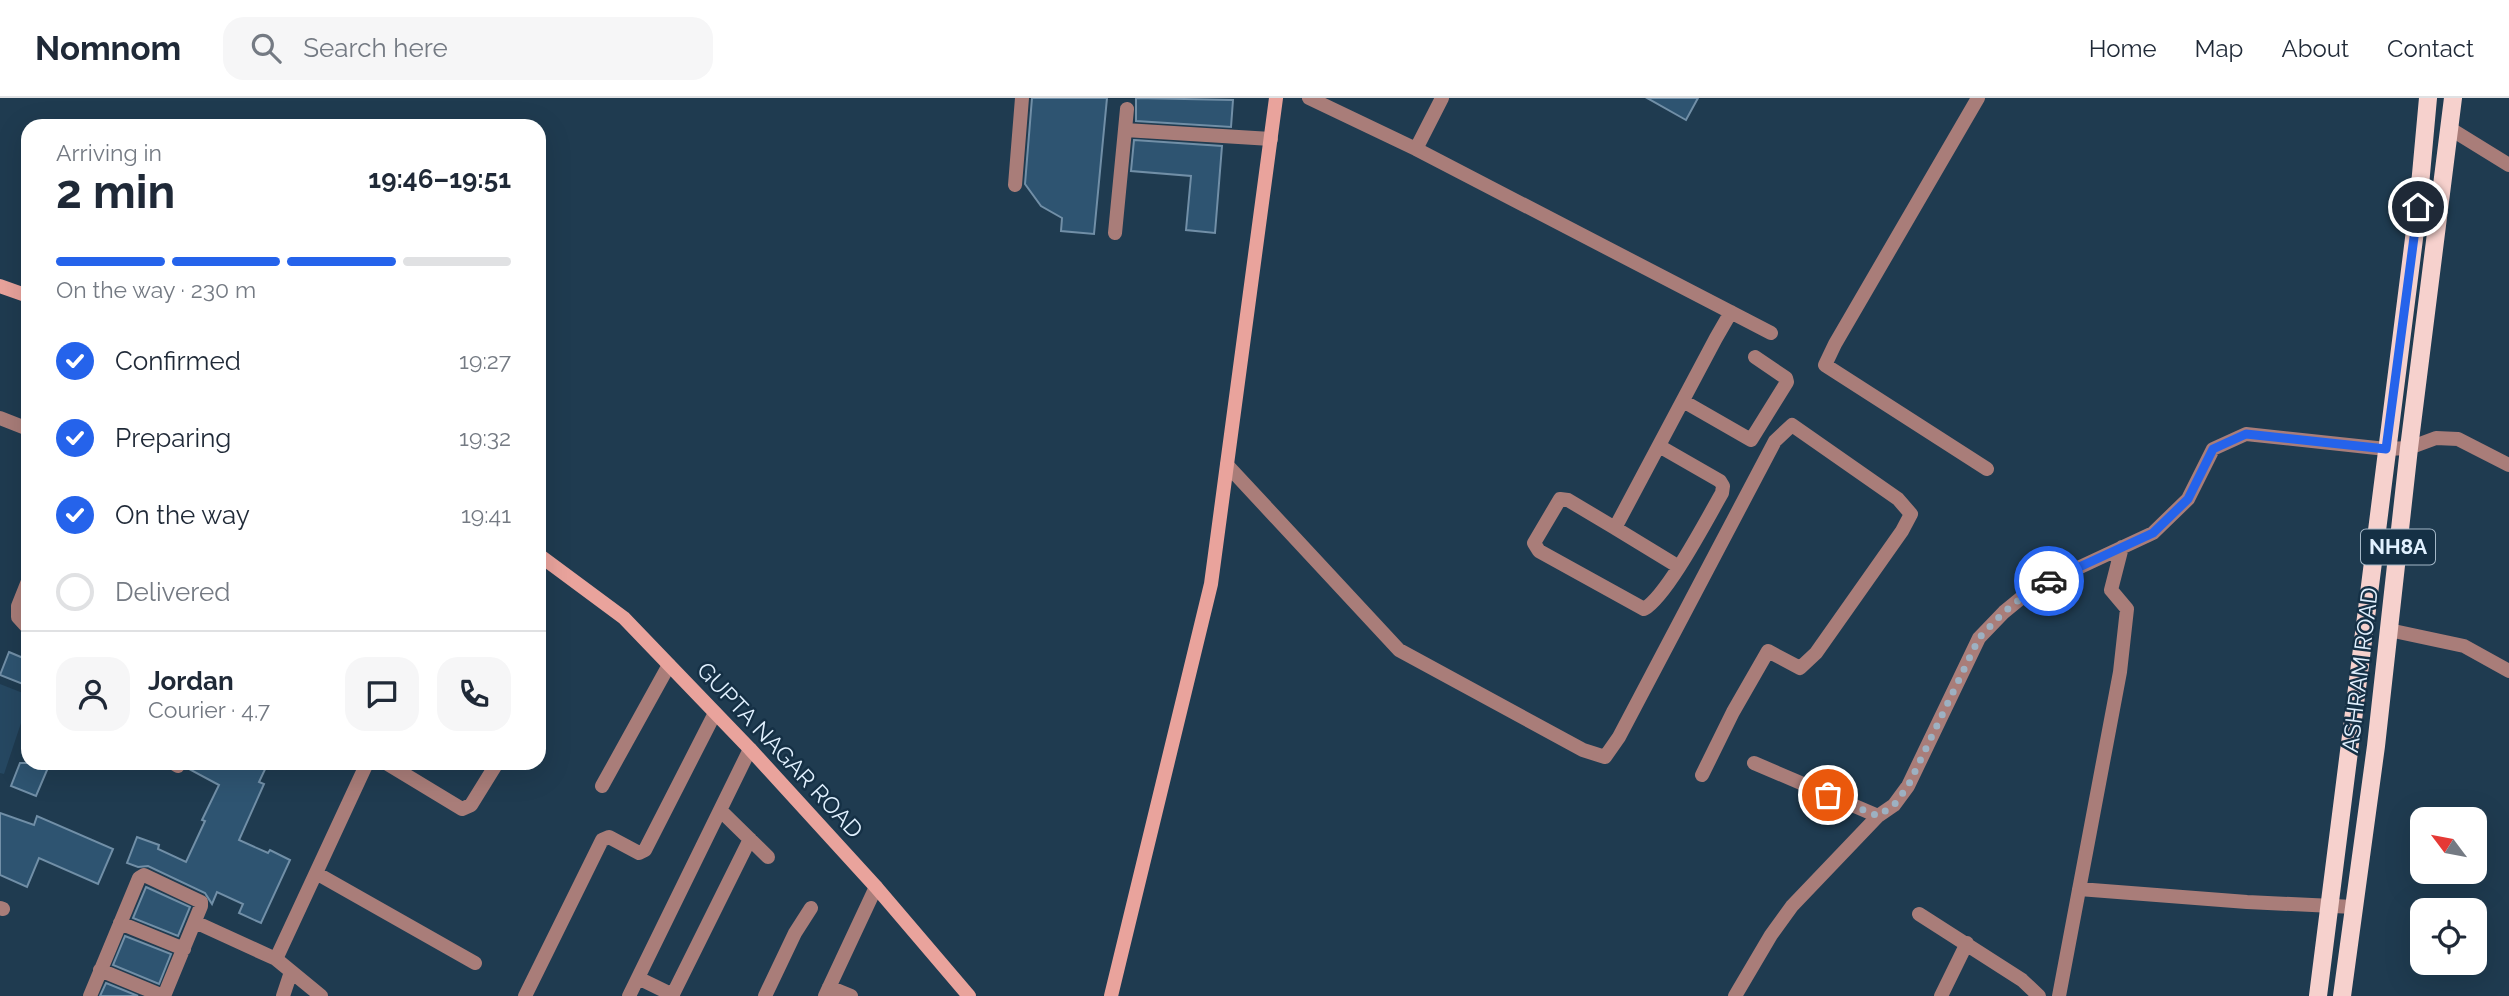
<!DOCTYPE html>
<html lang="en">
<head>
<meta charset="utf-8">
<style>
  body { margin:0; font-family:Raleway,sans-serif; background:#f6f6f7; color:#1f2937; height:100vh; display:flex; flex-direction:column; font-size:26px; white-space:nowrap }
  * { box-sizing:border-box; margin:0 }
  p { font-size:23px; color:#747a83 }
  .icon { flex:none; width:38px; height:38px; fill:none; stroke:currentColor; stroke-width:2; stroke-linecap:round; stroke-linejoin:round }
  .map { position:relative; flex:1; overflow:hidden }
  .drawer { position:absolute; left:21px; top:21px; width:525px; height:651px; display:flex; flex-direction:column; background:#fff; border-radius:21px; box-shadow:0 7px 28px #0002 }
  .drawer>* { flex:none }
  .needle { width:46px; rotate:302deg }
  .fabs { position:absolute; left:2410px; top:709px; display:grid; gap:14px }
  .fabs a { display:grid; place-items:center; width:77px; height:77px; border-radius:14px; background:#fff; box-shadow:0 7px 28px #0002; font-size:35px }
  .pin { position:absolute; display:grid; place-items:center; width:60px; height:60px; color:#fff; margin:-30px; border:4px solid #fff; border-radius:50%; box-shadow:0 2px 7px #0007 }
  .courier { position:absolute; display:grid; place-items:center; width:70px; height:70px; margin:-35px; border:5px solid #2563eb; border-radius:50%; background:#fff; color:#222; box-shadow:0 2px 9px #0007 }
  .overview em { font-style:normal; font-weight:700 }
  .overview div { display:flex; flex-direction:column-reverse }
  .overview { display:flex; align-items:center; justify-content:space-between; height:119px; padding:0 35px }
  h1 { font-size:46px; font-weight:700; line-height:52px }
  .bar { display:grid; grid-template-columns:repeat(4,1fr); gap:10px 7px; align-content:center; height:84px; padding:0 35px }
  .bar i { height:9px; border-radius:5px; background:#e0e1e3 }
  .bar .active { background:#2563eb }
  .bar p { grid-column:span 4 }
  .line { display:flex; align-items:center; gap:18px; padding:0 35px; border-top:2px solid #e0e1e3 }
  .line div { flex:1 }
  .round { display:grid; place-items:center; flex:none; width:74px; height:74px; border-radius:21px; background:#f6f6f7 }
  ol { padding:0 35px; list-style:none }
  li { display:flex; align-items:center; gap:21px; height:77px }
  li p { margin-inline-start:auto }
  li .icon { padding:7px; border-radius:50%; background:#2563eb; color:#fff; stroke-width:4 }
  li:last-child { color:#747a83 }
  li i { width:38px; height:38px; border:4px solid #e0e1e3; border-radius:50% }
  header { display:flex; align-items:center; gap:42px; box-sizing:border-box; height:98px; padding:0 35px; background:#fff; border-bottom:2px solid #e0e1e3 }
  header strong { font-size:33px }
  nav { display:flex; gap:38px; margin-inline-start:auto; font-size:24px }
  .search { width:490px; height:63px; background:#f6f6f7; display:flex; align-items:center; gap:18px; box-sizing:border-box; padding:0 24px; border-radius:21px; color:#747a83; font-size:26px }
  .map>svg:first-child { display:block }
  .built { fill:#264862 }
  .building { fill:#2e5471; stroke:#718fa7; stroke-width:2 }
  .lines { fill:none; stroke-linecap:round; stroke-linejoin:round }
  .street { stroke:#a97d79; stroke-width:14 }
  .secondary { stroke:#e9a39c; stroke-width:14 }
  .primary { stroke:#f6d1cd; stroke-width:18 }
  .done { stroke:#9db1c2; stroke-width:7; stroke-dasharray:0 12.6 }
  .route { stroke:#2563eb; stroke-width:9 }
  .labels { text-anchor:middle; stroke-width:5; stroke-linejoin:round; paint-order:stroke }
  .shield { fill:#153045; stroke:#a4b7c7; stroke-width:2 }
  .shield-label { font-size:21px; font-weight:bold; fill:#e1f1ff }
  .street-label { font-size:23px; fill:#e1f1ff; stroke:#153045 }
</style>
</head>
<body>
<header>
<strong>Nomnom</strong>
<div class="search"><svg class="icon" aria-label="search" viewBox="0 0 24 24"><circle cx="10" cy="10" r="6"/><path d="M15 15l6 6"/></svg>Search here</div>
<nav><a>Home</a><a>Map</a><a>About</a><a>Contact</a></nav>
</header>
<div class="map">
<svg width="2509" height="898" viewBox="0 0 2509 898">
  <rect width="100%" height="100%" fill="#1f3b50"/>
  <path class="built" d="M0,586l28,11v7l-24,72 -4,-1z"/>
  <path class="building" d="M1032,0h75l-13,136 -33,-3 1,-13 -21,-12 -16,-22z
    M1136,0l97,2 -2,27 -95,-6z
    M1647,0h51l-12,22z
    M1134,42l88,6 -7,87 -29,-3 5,-54 -60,-5z
    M9,554l19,8v26l-28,-11z
    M20,665h30l-14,33 -25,-10z
    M187,665h81l-9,19 5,2 -25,56 29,13 2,-3 20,10 -29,63 -22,-10 4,-9 -26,-12 -5,12 -7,-11 -57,-27 -10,1 -11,-4 10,-26 22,8 -1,4 28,13 19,-41 -3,-1 17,-35 -32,-17z
    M0,715l34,12 3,-9 76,33 -15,35 -59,-26 -12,29 -27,-12z
    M146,789l44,20 -12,29 -45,-18z
    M125,838l46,18 -12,30 -46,-19z
    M106,885l32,13h-38z"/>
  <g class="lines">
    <path class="street" d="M1309,0l107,51 26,-51
      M1978,0l-143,246 -10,21 162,104
      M2449,30l60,37
      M1125,32l146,9
      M1416,51l355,184
      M1015,87l7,-87
      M1115,135l12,-124
      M1683,303l68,39 36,-58 -1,-4 -31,-21
      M0,320l28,11
      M1659,348l61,35 3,5 -1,7c-15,26 -55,103 -78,116l-105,-58 -5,-8 26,-44 8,1 47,28 101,-190 15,-26
      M1227,367l172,185 184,100 22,7 14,-20 156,-296 17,-16 106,74 13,15 -9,17 -86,122 -16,15 -32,-17 -35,61 -31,63
      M1615,430l64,39
      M28,483l-10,25v11l10,11
      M2389,532l75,16 45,25
      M173,665l5,3
      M386,665l76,46 9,-4 26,-42
      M1754,665l124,53
      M602,688l67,-121
      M720,712l48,47
      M316,775l159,90
      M2079,791l168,13 107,5
      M0,810l3,1
      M1919,816l103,66 17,16
      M195,824l81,37 91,-196
      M120,825l64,26
      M276,861l45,37
      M100,872l63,26
      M638,880l35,17
      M829,889l22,9
      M90,898l49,-118 5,-3 57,27v4l-37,90
      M283,898l8,-24
      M525,898l77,-156 7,-3 30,16 6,-3 70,-137
      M629,898l121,-247
      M672,898l78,-157
      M765,898l30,-63 16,-25
      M825,898l51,-109
      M1735,898l36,-61 21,-29 86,-90 16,-11 14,-19 71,-148 25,-26 27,-22 122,-57 35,-34 25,-50 33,-15 140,15 23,-1 27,-10 22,1 51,26
      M1941,898l26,-53
      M2059,898l61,-324 7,-63 -16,-19 11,-43"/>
    <path class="secondary" d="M0,188l28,10
      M539,457l85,63 126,131 126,138 93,109
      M1111,898l100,-412 65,-486"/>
    <path class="primary" d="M2318,898l100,-789 10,-109
      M2342,898l34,-250 33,-298 44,-350"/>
  </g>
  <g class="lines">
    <path class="done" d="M1828,697l50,21 16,-11 14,-19 71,-148 25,-26 27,-22 18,-9"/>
    <path class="route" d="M2049,483l104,-48 35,-34 25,-50 33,-15 140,15 32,-242"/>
  </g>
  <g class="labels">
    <rect class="shield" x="2361" y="431.5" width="74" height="35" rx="5"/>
    <g class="shield-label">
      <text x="2398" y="456">NH8A</text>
    </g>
    <g class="street-label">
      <text transform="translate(2360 572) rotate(-83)" y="8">ASHRAM ROAD</text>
      <text transform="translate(780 652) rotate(47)" y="8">GUPTA NAGAR ROAD</text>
    </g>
  </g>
</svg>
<div class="fabs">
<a><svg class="needle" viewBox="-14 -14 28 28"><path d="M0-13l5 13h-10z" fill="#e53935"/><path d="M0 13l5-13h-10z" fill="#747a83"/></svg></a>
<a><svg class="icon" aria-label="locate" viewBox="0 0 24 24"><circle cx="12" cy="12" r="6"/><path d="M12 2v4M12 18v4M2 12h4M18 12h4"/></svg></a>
</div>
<div class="pin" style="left:1828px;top:697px;background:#ea580c"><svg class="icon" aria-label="bag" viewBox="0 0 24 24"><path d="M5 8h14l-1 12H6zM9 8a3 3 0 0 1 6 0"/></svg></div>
<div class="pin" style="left:2418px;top:109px;background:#1f2937"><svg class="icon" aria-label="home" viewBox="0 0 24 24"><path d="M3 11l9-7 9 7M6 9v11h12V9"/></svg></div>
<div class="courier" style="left:2049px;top:483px"><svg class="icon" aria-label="car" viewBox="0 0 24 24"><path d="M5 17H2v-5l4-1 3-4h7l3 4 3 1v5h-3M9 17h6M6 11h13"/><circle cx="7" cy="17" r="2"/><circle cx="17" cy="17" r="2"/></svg></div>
<section class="drawer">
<div class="overview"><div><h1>2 min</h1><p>Arriving in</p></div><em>19:46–19:51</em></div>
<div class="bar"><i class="active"></i><i class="active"></i><i class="active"></i><i></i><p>On the way · 230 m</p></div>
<ol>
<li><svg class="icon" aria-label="check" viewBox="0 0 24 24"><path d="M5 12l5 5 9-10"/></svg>Confirmed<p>19:27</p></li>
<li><svg class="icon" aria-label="check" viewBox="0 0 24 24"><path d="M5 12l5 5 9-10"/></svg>Preparing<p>19:32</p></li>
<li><svg class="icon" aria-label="check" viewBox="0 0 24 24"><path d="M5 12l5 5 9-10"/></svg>On the way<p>19:41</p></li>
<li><i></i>Delivered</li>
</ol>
<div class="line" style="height:126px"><a class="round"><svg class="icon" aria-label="person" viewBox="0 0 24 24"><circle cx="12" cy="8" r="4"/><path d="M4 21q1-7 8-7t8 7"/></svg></a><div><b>Jordan</b><p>Courier · 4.7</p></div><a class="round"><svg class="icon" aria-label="chat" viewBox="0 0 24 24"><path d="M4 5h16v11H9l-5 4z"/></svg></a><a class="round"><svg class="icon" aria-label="phone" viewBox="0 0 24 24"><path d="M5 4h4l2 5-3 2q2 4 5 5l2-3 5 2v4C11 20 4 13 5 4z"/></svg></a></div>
</section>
</div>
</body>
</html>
